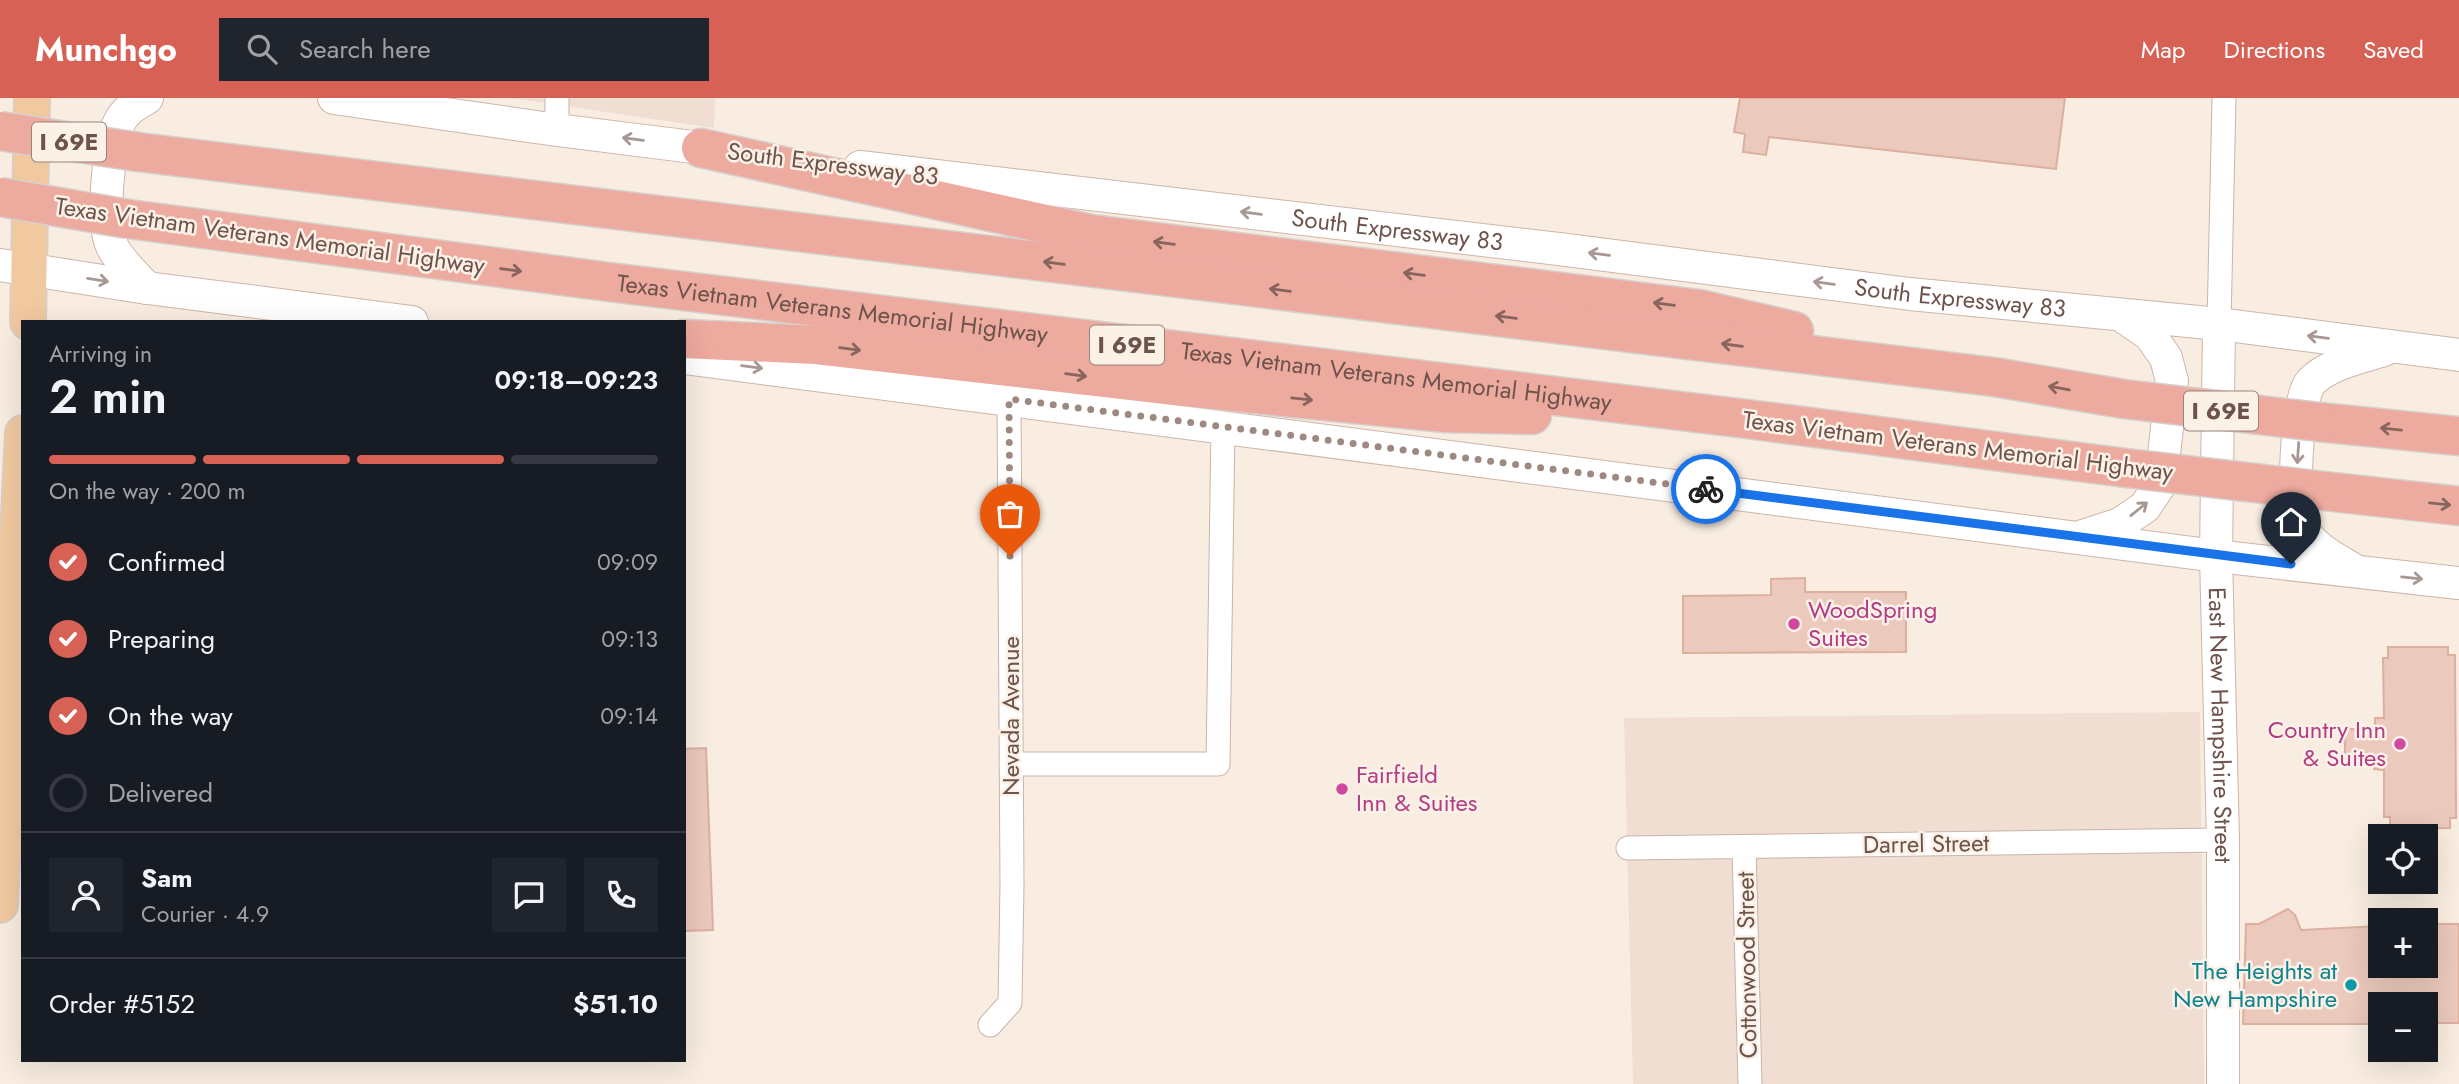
<!DOCTYPE html>
<html lang="en">
<head>
<meta charset="utf-8">
<style>
  body { margin:0; font-family:Jost,sans-serif; background:#20242c; color:#f1f3f6; height:100vh; display:flex; flex-direction:column; font-size:26px; white-space:nowrap }
  * { box-sizing:border-box; margin:0 }
  p { font-size:23px; color:#9ea1a6 }
  .icon { flex:none; width:38px; height:38px; fill:none; stroke:currentColor; stroke-width:2; stroke-linecap:round; stroke-linejoin:round }
  .map { position:relative; flex:1; overflow:hidden }
  .sheet { position:absolute; left:21px; top:222px; width:665px; height:742px; display:flex; flex-direction:column; background:#171b24; border-radius:0px; box-shadow:0 7px 28px #0002 }
  .sheet>* { flex:none }
  .fabs { position:absolute; left:2368px; top:726px; display:grid; gap:14px }
  .fabs a { display:grid; place-items:center; width:70px; height:70px; border-radius:0px; background:#171b24; box-shadow:0 7px 28px #0002; font-size:35px }
  .pin { position:absolute; display:grid; place-items:center; width:60px; height:60px; color:#fff; margin:-72px -30px; border-radius:50% 50% 50% 0; rotate:-45deg; box-shadow:0 0 7px #0007 }
  .pin .icon { rotate:45deg }
  .courier { position:absolute; display:grid; place-items:center; width:70px; height:70px; margin:-35px; border:5px solid #1a73e8; border-radius:50%; background:#fff; color:#222; box-shadow:0 2px 9px #0007 }
  .overview em { font-style:normal; font-weight:600 }
  .overview div { display:flex; flex-direction:column-reverse }
  .overview { display:flex; align-items:center; justify-content:space-between; height:119px; padding:0 28px }
  h1 { font-size:46px; font-weight:600; line-height:52px }
  .bar { display:grid; grid-template-columns:repeat(4,1fr); gap:10px 7px; align-content:center; height:84px; padding:0 28px }
  .bar i { height:9px; border-radius:5px; background:#363941 }
  .bar .selected { background:#d66154 }
  .bar p { grid-column:span 4 }
  .line { display:flex; align-items:center; gap:18px; padding:0 28px; border-top:2px solid #363941 }
  .line div { flex:1 }
  .round { display:grid; place-items:center; flex:none; width:74px; height:74px; border-radius:0px; background:#20242c }
  ol { padding:0 28px; list-style:none }
  li { display:flex; align-items:center; gap:21px; height:77px }
  li p { margin-inline-start:auto }
  li .icon { padding:7px; border-radius:50%; background:#d66154; color:#fff; stroke-width:4 }
  li:last-child { color:#9ea1a6 }
  li i { width:38px; height:38px; border:4px solid #363941; border-radius:50% }
  header { display:flex; align-items:center; gap:42px; box-sizing:border-box; height:98px; padding:0 35px; background:#d66154; color:#fff }
  header strong { font-size:33px }
  nav { display:flex; gap:38px; margin-inline-start:auto; font-size:24px }
  .search { width:490px; height:63px; background:#20242c; display:flex; align-items:center; gap:18px; box-sizing:border-box; padding:0 24px; border-radius:0px; color:#9ea1a6; font-size:26px }
  .map>svg:first-child { display:block }
  .residential { fill:#efded1 }
  .building { fill:#ebc9bc; stroke:#dcaf9f; stroke-width:2 }
  .lines { fill:none; stroke-linecap:round; stroke-linejoin:round }
  .street-casing { stroke:#c8b4aa; stroke-width:25 }
  .secondary-casing { stroke:#cdb5aa; stroke-width:34 }
  .primary-casing { stroke:#d6cfcd; stroke-width:38 }
  .highway-casing { stroke:#d6cfcd; stroke-width:41 }
  .street { stroke:#fff; stroke-width:23 }
  .secondary { stroke:#fff; stroke-width:32 }
  .primary { stroke:#f1c9a0; stroke-width:35 }
  .highway { stroke:#edaa9f; stroke-width:38 }
  .highway-bridge-casing { stroke:#d6cfcd; stroke-width:41; stroke-linecap:butt }
  .highway-bridge { stroke:#edaa9f; stroke-width:38 }
  .oneway { stroke:#a79893 }
  .oneway2 { stroke:#87645c }
  .done { stroke:#9e8980; stroke-width:7; stroke-dasharray:0 12.6 }
  .route { stroke:#1a73e8; stroke-width:9 }
  .hotel-dot { fill:#d1479c; stroke:#fcf1e7; stroke-width:2.5 }
  .culture-dot { fill:#0f9aa8; stroke:#fcf1e7; stroke-width:2.5 }
  .labels { text-anchor:middle; stroke-width:5; stroke-linejoin:round; paint-order:stroke }
  .shield { fill:#fcf1e7; stroke:#98827a; stroke-width:2 }
  .shield-label { font-size:23px; font-weight:bold; fill:#6d534b }
  .street-label { font-size:24px; fill:#6d534b; stroke:#fcf1e7 }
  .hotel-label { font-size:24px; fill:#b23c85; stroke:#fcf1e7; text-anchor:start }
  .culture-label { font-size:24px; fill:#0d838f; stroke:#fcf1e7; text-anchor:end }
</style>
</head>
<body>
<header>
<strong>Munchgo</strong>
<div class="search"><svg class="icon" aria-label="search" viewBox="0 0 24 24"><circle cx="10" cy="10" r="6"/><path d="M15 15l6 6"/></svg>Search here</div>
<nav><a>Map</a><a>Directions</a><a>Saved</a></nav>
</header>
<div class="map">
<svg width="2459" height="986" viewBox="0 0 2459 986">
  <rect width="100%" height="100%" fill="#f9ede1"/>
  <path class="residential" d="M511,0h204l-1,30z
    M2200,614l4,372h-571l-9,-366z"/>
  <path class="building" d="M1740,0h325l-9,71 -287,-32 -3,18 -23,-3 2,-18 -11,-2z
    M1805,480v14h101v60l-223,1v-57l88,-1v-16z
    M2388,549h60v8h7l1,163h-6v10l-60,1v-12h-6v-47l-10,-1v-10h-29v-30h30v-11h9l-1,-60h5z
    M706,650l7,182 -29,1v-182z
    M2288,811l7,6 6,15 79,-4v40h46v-42h33v99h-33v-19h-46v20h-137l3,-100h13z"/>
  <g class="lines">
    <defs>
      <path id="street" d="M557,0v32
        M2219,226l5,-226
        M1011,666h207l5,-337
        M1744,749l6,237
        M1628,750l595,-8
        M990,927l20,-22 2,-119 -3,-485"/>
      <g id="secondary">
        <path d="M147,0c-12,7 -22,12 -28,25 -11,23 -18,101 -7,123 8,16 23,29 35,42"/>
        <path d="M334,0l223,32 168,21"/>
        <path id="s1" d="M860,69l707,83 343,44 309,30 240,31"/>
        <path d="M0,167l147,23 265,34"/>
        <path id="s2" d="M2219,226l-3,232 7,284v244"/>
        <path d="M684,260l1532,198 243,27"/>
        <path d="M2083,438l37,-12 25,-17 16,-24 11,-102 -6,-23 -16,-23 -29,-20"/>
        <path d="M2351,470c-19,-11 -37,-20 -49,-40 -11,-19 -6,-130 9,-146 17,-18 50,-25 73,-32"/>
      </g>
      <path id="primary" d="M28,224l4,-224
        M0,807l23,-472"/>
      <g id="highway">
        <path d="M701,50l390,86 608,75 95,22"/>
        <path d="M138,54l1856,225 130,22"/>
        <path id="s3" d="M128,121l481,63 1138,137 379,49"/>
        <path d="M684,241l132,6 368,42 262,26 86,2"/>
        <path d="M2319,324l140,14"/>
        <path d="M2324,393l135,15"/>
      </g>
    </defs>
    <use href="#street" class="street-casing"/>
    <use href="#secondary" class="secondary-casing"/>
    <use href="#primary" class="primary-casing"/>
    <use href="#highway" class="highway-casing"/>
    <use href="#street" class="street"/>
    <use href="#secondary" class="secondary"/>
    <use href="#primary" class="primary"/>
    <use href="#highway" class="highway"/>
    <defs>
      <path id="highway-bridge" d="M0,33l138,21
        M0,99l128,22
        M2124,301l195,23
        M2126,370l198,23"/>
    </defs>
    <use href="#highway-bridge" class="highway-bridge-casing"/>
    <use href="#highway-bridge" class="highway-bridge"/>
  </g>
  <defs><path id="oneway-shaft" d="M-6 0H5M1.5-3L5.5 0L1.5 3" fill="none" stroke-width="1.6" stroke-linecap="round" stroke-linejoin="round" transform="scale(1.75)"/></defs>
  <g class="oneway">
    <use href="#oneway-shaft" transform="translate(633 41) rotate(-173)"/>
    <use href="#oneway-shaft" transform="translate(1251 115) rotate(-173)"/>
    <use href="#oneway-shaft" transform="translate(1599 156) rotate(-173)"/>
    <use href="#oneway-shaft" transform="translate(98 182) rotate(9)"/>
    <use href="#oneway-shaft" transform="translate(1824 185) rotate(-173)"/>
    <use href="#oneway-shaft" transform="translate(2318 239) rotate(-173)"/>
    <use href="#oneway-shaft" transform="translate(752 269) rotate(7)"/>
    <use href="#oneway-shaft" transform="translate(2298 355) rotate(94)"/>
    <use href="#oneway-shaft" transform="translate(2139 411) rotate(-39)"/>
    <use href="#oneway-shaft" transform="translate(2412 480) rotate(6)"/>
  </g>
  <g class="oneway2">
    <use href="#oneway-shaft" transform="translate(1164 145) rotate(-173)"/>
    <use href="#oneway-shaft" transform="translate(1054 165) rotate(-173)"/>
    <use href="#oneway-shaft" transform="translate(511 172) rotate(8)"/>
    <use href="#oneway-shaft" transform="translate(1414 176) rotate(-173)"/>
    <use href="#oneway-shaft" transform="translate(1280 192) rotate(-173)"/>
    <use href="#oneway-shaft" transform="translate(1664 206) rotate(-173)"/>
    <use href="#oneway-shaft" transform="translate(1506 219) rotate(-173)"/>
    <use href="#oneway-shaft" transform="translate(1732 247) rotate(-173)"/>
    <use href="#oneway-shaft" transform="translate(850 251) rotate(7)"/>
    <use href="#oneway-shaft" transform="translate(1076 277) rotate(7)"/>
    <use href="#oneway-shaft" transform="translate(2059 290) rotate(-170)"/>
    <use href="#oneway-shaft" transform="translate(1302 301) rotate(6)"/>
    <use href="#oneway-shaft" transform="translate(2391 331) rotate(-174)"/>
    <use href="#oneway-shaft" transform="translate(2440 406) rotate(6)"/>
  </g>
  <g class="lines">
    <path class="done" d="M1010,458l-1,-157 697,90"/>
    <path class="route" d="M1706,391l585,75"/>
  </g>
  <g class="hotel-dot">
    <circle cx="1794" cy="526" r="7"/>
    <circle cx="2400" cy="646" r="7"/>
    <circle cx="1342" cy="691" r="7"/>
  </g>
  <circle class="culture-dot" cx="2351" cy="887" r="7"/>
  <g class="labels">
    <g class="shield">
      <rect x="32" y="24.5" width="74" height="39" rx="5"/>
      <rect x="1090" y="227.5" width="74" height="39" rx="5"/>
      <rect x="2184" y="293.5" width="74" height="39" rx="5"/>
    </g>
    <g class="shield-label">
      <text x="69" y="52">I 69E</text>
      <text x="1127" y="255">I 69E</text>
      <text x="2221" y="321">I 69E</text>
    </g>
    <g class="street-label">
      <text transform="translate(833 66) rotate(7)" y="8">South Expressway 83</text>
      <text dy="8" stroke="none"><textPath href="#s1" startOffset="541">South Expressway 83</textPath></text>
      <text transform="translate(270 138) rotate(8)" y="8">Texas Vietnam Veterans Memorial Highway</text>
      <text dy="8" stroke="none"><textPath href="#s1" startOffset="1108">South Expressway 83</textPath></text>
      <text dy="8" stroke="none"><textPath href="#s3" startOffset="710">Texas Vietnam Veterans Memorial Highway</textPath></text>
      <text dy="8" stroke="none"><textPath href="#s3" startOffset="1278">Texas Vietnam Veterans Memorial Highway</textPath></text>
      <text transform="translate(1958 348) rotate(7)" y="8">Texas Vietnam Veterans Memorial Highway</text>
      <text transform="translate(1011 618) rotate(-90)" y="8">Nevada Avenue</text>
      <text dy="8" stroke="none"><textPath href="#s2" startOffset="401">East New Hampshire Street</textPath></text>
      <text transform="translate(1926 746) rotate(-1)" y="8">Darrel Street</text>
      <text transform="translate(1747 867) rotate(-91)" y="8">Cottonwood Street</text>
    </g>
    <g class="hotel-label">
      <text x="1808" y="520">WoodSpring<tspan x="1808" dy="28">Suites</tspan></text>
      <text x="2386" y="640" text-anchor="end">Country Inn<tspan x="2386" dy="28">&amp; Suites</tspan></text>
      <text x="1356" y="685">Fairfield<tspan x="1356" dy="28">Inn &amp; Suites</tspan></text>
    </g>
    <g class="culture-label">
      <text x="2337" y="881">The Heights at<tspan x="2337" dy="28">New Hampshire</tspan></text>
    </g>
  </g>
</svg>
<div class="fabs">
<a><svg class="icon" aria-label="locate" viewBox="0 0 24 24"><circle cx="12" cy="12" r="6"/><path d="M12 2v4M12 18v4M2 12h4M18 12h4"/></svg></a>
<a>+</a>
<a>−</a>
</div>
<div class="pin" style="left:1010px;top:458px;background:#ea580c"><svg class="icon" aria-label="bag" viewBox="0 0 24 24"><path d="M5 8h14l-1 12H6zM9 8a3 3 0 0 1 6 0"/></svg></div>
<div class="pin" style="left:2291px;top:466px;background:#1f2937"><svg class="icon" aria-label="home" viewBox="0 0 24 24"><path d="M3 11l9-7 9 7M6 9v11h12V9"/></svg></div>
<div class="courier" style="left:1706px;top:391px"><svg class="icon" aria-label="bike" viewBox="0 0 24 24"><circle cx="6" cy="16" r="4"/><circle cx="18" cy="16" r="4"/><path d="M6 16l4-8h5l3 8M10 8l3 8H6M13 5h3"/></svg></div>
<section class="sheet">
<div class="overview"><div><h1>2 min</h1><p>Arriving in</p></div><em>09:18–09:23</em></div>
<div class="bar"><i class="selected"></i><i class="selected"></i><i class="selected"></i><i></i><p>On the way · 200 m</p></div>
<ol>
<li><svg class="icon" aria-label="check" viewBox="0 0 24 24"><path d="M5 12l5 5 9-10"/></svg>Confirmed<p>09:09</p></li>
<li><svg class="icon" aria-label="check" viewBox="0 0 24 24"><path d="M5 12l5 5 9-10"/></svg>Preparing<p>09:13</p></li>
<li><svg class="icon" aria-label="check" viewBox="0 0 24 24"><path d="M5 12l5 5 9-10"/></svg>On the way<p>09:14</p></li>
<li><i></i>Delivered</li>
</ol>
<div class="line" style="height:126px"><a class="round"><svg class="icon" aria-label="person" viewBox="0 0 24 24"><circle cx="12" cy="8" r="4"/><path d="M4 21q1-7 8-7t8 7"/></svg></a><div><b>Sam</b><p>Courier · 4.9</p></div><a class="round"><svg class="icon" aria-label="chat" viewBox="0 0 24 24"><path d="M4 5h16v11H9l-5 4z"/></svg></a><a class="round"><svg class="icon" aria-label="phone" viewBox="0 0 24 24"><path d="M5 4h4l2 5-3 2q2 4 5 5l2-3 5 2v4C11 20 4 13 5 4z"/></svg></a></div>
<div class="line" style="height:91px"><div>Order #5152</div><b>$51.10</b></div>
</section>
</div>
</body>
</html>
